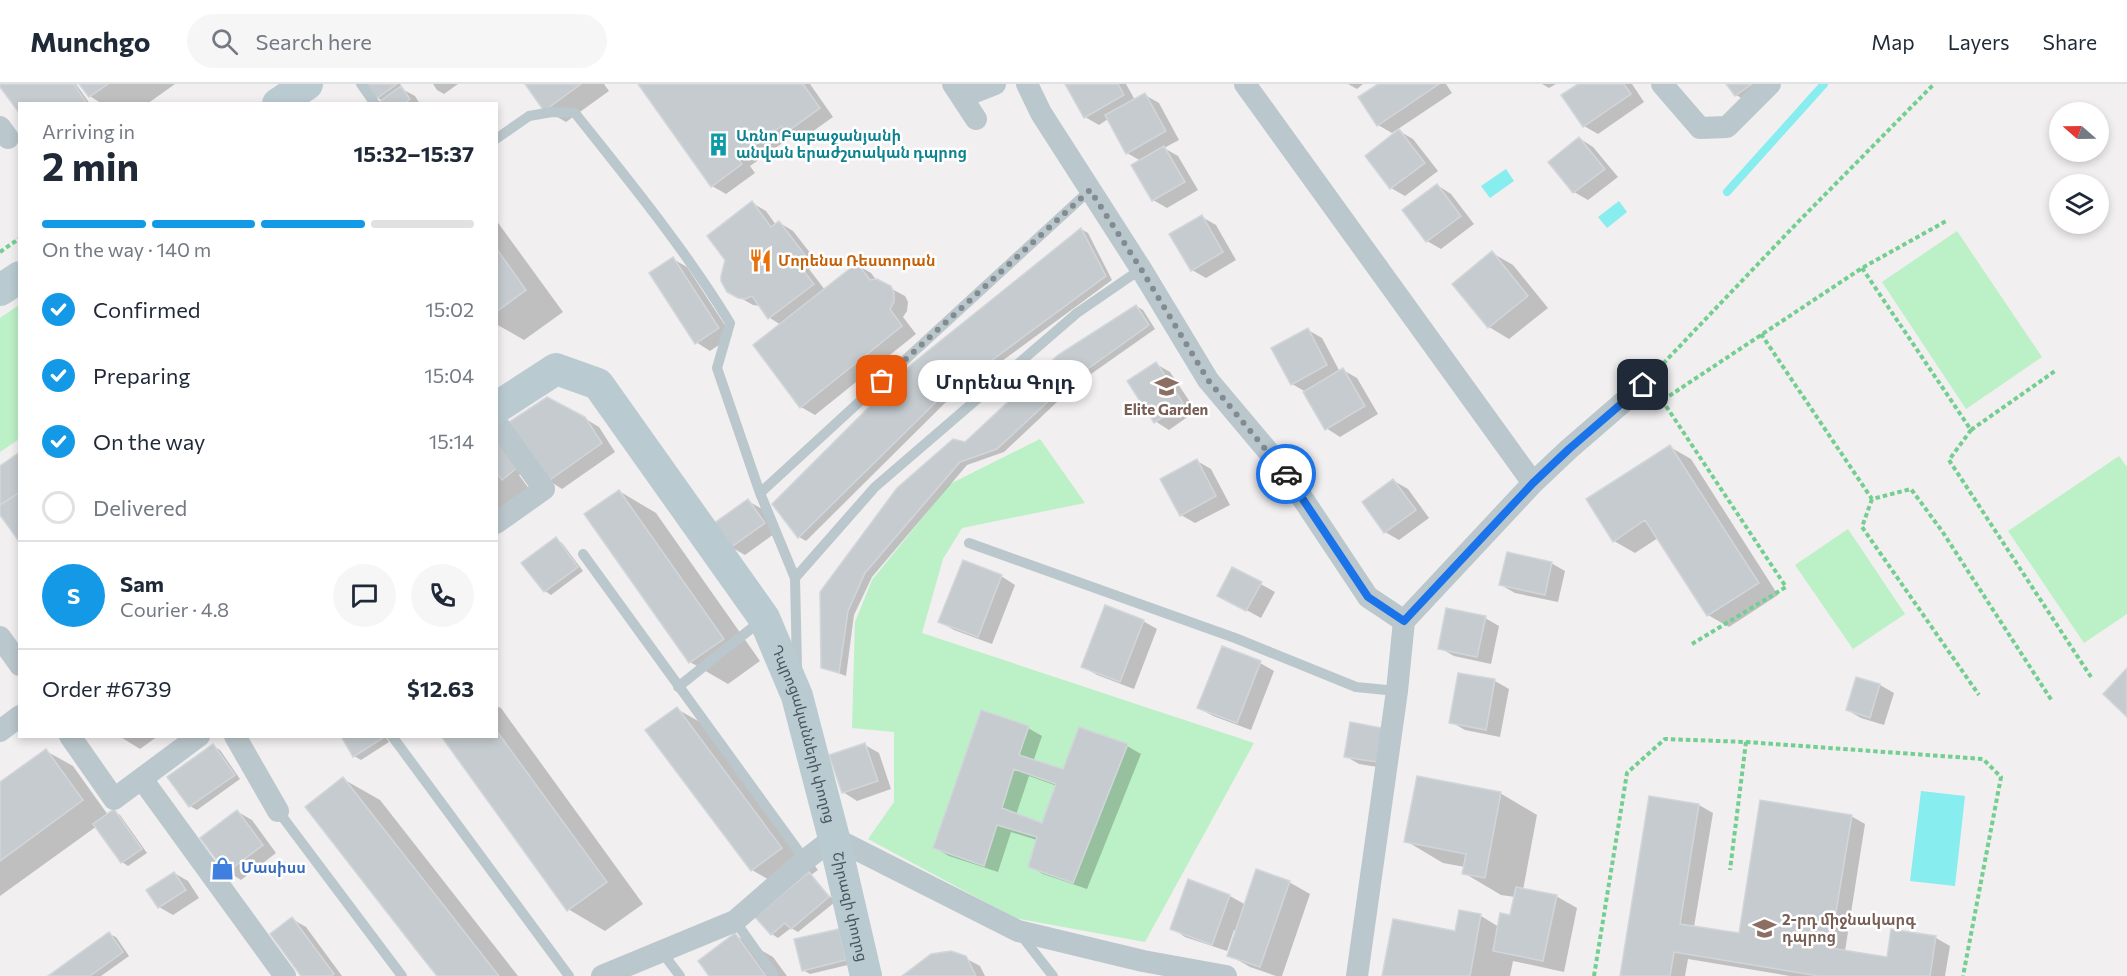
<!DOCTYPE html>
<html lang="en">
<head>
<meta charset="utf-8">
<style>
  body { margin:0; font-family:Commissioner,"Noto Sans Armenian",sans-serif; background:#f6f6f7; color:#1f2937; height:100vh; display:flex; flex-direction:column; font-size:22px; white-space:nowrap }
  * { box-sizing:border-box; margin:0 }
  p { font-size:20px; color:#747a83 }
  .icon { flex:none; width:33px; height:33px; fill:none; stroke:currentColor; stroke-width:2; stroke-linecap:round; stroke-linejoin:round }
  .map { position:relative; flex:1; overflow:hidden }
  .side { position:absolute; left:18px; top:18px; width:480px; height:636px; display:flex; flex-direction:column; background:#fff; border-radius:0px; box-shadow:0 3px 9px #0003 }
  .side>* { flex:none }
  .needle { width:39px; rotate:290deg }
  .tools { position:absolute; left:2049px; top:18px; display:grid; gap:12px }
  .tools a { display:grid; place-items:center; width:60px; height:60px; border-radius:50%; background:#fff; box-shadow:0 3px 9px #0003; font-size:30px }
  .pin { position:absolute; display:grid; place-items:center; width:51px; height:51px; color:#fff; margin:-26px; border-radius:12px; box-shadow:0 3px 9px #0006 }
  .courier { position:absolute; display:grid; place-items:center; width:60px; height:60px; margin:-30px; border:4px solid #1a73e8; border-radius:50%; background:#fff; color:#222; box-shadow:0 2px 8px #0007 }
  .bubble { position:absolute; height:42px; border-radius:21px; background:#fff; box-shadow:0 3px 9px #0003; font-size:20px; font-weight:700; line-height:42px; text-align:center }
  .summary em { font-style:normal; font-weight:700 }
  .summary div { display:flex; flex-direction:column-reverse }
  .summary { display:flex; align-items:center; justify-content:space-between; height:102px; padding:0 24px }
  h1 { font-size:39px; font-weight:700; line-height:45px }
  .bar { display:grid; grid-template-columns:repeat(4,1fr); gap:9px 6px; align-content:center; height:72px; padding:0 24px }
  .bar i { height:8px; border-radius:4px; background:#e0e1e3 }
  .bar .active { background:#1499e6 }
  .bar p { grid-column:span 4 }
  .line { display:flex; align-items:center; gap:15px; padding:0 24px; border-top:2px solid #e0e1e3 }
  .line div { flex:1 }
  .round { display:grid; place-items:center; flex:none; width:63px; height:63px; border-radius:32px; background:#f6f6f7 }
  ol { padding:0 24px; list-style:none }
  li { display:flex; align-items:center; gap:18px; height:66px }
  li p { margin-inline-start:auto }
  li .icon { padding:6px; border-radius:50%; background:#1499e6; color:#fff; stroke-width:4 }
  li:last-child { color:#747a83 }
  li i { width:33px; height:33px; border:3px solid #e0e1e3; border-radius:50% }
  header { display:flex; align-items:center; gap:36px; box-sizing:border-box; height:84px; padding:0 30px; background:#fff; border-bottom:2px solid #e0e1e3 }
  header strong { font-size:28px }
  nav { display:flex; gap:33px; margin-inline-start:auto; font-size:21px }
  .search { width:420px; height:54px; background:#f6f6f7; display:flex; align-items:center; gap:15px; box-sizing:border-box; padding:0 21px; border-radius:33px; color:#747a83; font-size:22px }
  .map>svg:first-child { display:block }
  .green { fill:#bcf0c6 }
  .water { fill:#87edee }
  .shadow { fill:#0003; fill-rule:evenodd }
  .lines { fill:none; stroke-linecap:round; stroke-linejoin:round }
  .stream { stroke:#87edee; stroke-width:8 }
  .building { fill:#c5cbcf; stroke:#d2d6da; stroke-width:1.5; fill-rule:evenodd }
  .path { stroke:#73cf90; stroke-width:4; stroke-dasharray:4.5 3; stroke-linecap:butt }
  .lane { stroke:#bac7cc; stroke-width:10 }
  .street { stroke:#bac7cc; stroke-width:22 }
  .secondary { stroke:#bacad1; stroke-width:32 }
  .done { stroke:#828c90; stroke-width:6; stroke-dasharray:0 10.8 }
  .route { stroke:#1a73e8; stroke-width:8 }
  .labels { text-anchor:middle; stroke-width:5; stroke-linejoin:round; paint-order:stroke }
  .culture-label { font-size:15px; font-weight:bold; fill:#0d838f; stroke:#fff; text-anchor:start }
  .food-label { font-size:15px; font-weight:bold; fill:#c56008; stroke:#fff; text-anchor:start }
  .education-label { font-size:15px; font-weight:bold; fill:#785e54; stroke:#fff }
  .street-label { font-size:15px; fill:#46565d; stroke:#fff }
  .shop-label { font-size:15px; font-weight:bold; fill:#366cbe; stroke:#fff; text-anchor:start }
</style>
</head>
<body>
<header>
<strong>Munchgo</strong>
<div class="search"><svg class="icon" aria-label="search" viewBox="0 0 24 24"><circle cx="10" cy="10" r="6"/><path d="M15 15l6 6"/></svg>Search here</div>
<nav><a>Map</a><a>Layers</a><a>Share</a></nav>
</header>
<div class="map">
<svg width="2127" height="892" viewBox="0 0 2127 892">
  <rect width="100%" height="100%" fill="#f1efef"/>
  <path class="green" d="M1957,147l85,126 -76,52 -84,-127z
    M19,221v134l-19,13v-134z
    M1040,355l45,64 -123,25 -19,31 -21,74 332,110 -109,199 -130,-24 -147,-79 26,-37v-70l-42,-4 3,-106 17,-42 78,-96z
    M2119,372l8,11v147l-43,29 -76,-112z
    M1848,445l57,85 -52,35 -58,-84z"/>
  <path class="water" d="M1506,85l8,12 -24,17 -9,-12z
    M1619,117l8,11 -20,16 -9,-11z
    M1921,707l44,5 -10,90 -45,-5z"/>
  <path class="shadow" d="M0,0h76l14,20h-70z
    M81,0h94l-28,20h-45l-12,-8z
    M368,0h32l4,6 11,6 5,8h-38l1,-3 -5,-3z
    M433,0h25l-14,10 -7,-4z
    M527,0h77l5,7 -43,31 -21,-12z
    M640,0h170l23,33 -31,22 -8,-4 -44,31 5,7 -29,21 -14,-8z
    M1066,0h60l9,16 10,-5 14,8 20,37 -15,8 14,8 20,34 -31,18 -14,-8 -20,-35 8,-4 -14,-8 -19,-34 -9,6 -14,-8z
    M1348,0h15l-6,5z
    M1381,0h65l6,9 -60,40 -14,-8z
    M1542,0h14l-7,4z
    M1580,0h52l12,18 -46,32 -14,-8z
    M1728,0h49l-27,19 -14,-8z
    M1399,47l14,8 25,32 -33,25 -14,-8z
    M1579,54l14,9 25,30 -30,23 -14,-8 -24,-30z
    M1437,101l14,9 23,30 -33,25 -14,-8 -23,-31z
    M752,119l14,8 10,14 4,-2 13,8 25,32 -9,6 16,21 32,-25 14,8 6,8 28,15 3,6 -1,9 -4,6 13,17 -101,81 -14,-8 -20,-82 -11,-7 -9,-12 -8,-1 -25,-14z
    M1202,133l14,8 20,35 -30,18 -14,-8z
    M496,136l67,92 -39,28 -28,-16z
    M1081,145l7,4 24,47 -167,123 -139,138 -7,-4 -25,-33z
    M1492,169l21,12 35,43 -39,31 -20,-12z
    M673,175l14,8 45,69 -22,15 -14,-9z
    M1136,222l7,4 12,19 -81,57 -70,66 -37,13 -95,112 -18,38 -8,61 -24,-9 -1,-75 145,-149z
    M1308,246l14,8 18,34 3,-2 14,8 21,36 -38,23 -14,-9 -20,-36 -14,-8z
    M1156,280l14,8 26,39 -27,19 -14,-9z
    M584,334l15,9 16,25 -53,37 -14,-9z
    M496,352l28,36 -5,3 19,26 -42,31z
    M1670,363l21,12 87,136 -49,32 -21,-12 -50,-77 -23,15 -21,-12z
    M1197,377l14,8 19,36 -35,18 -14,-8z
    M1394,397l14,8 21,29 -30,22 -14,-8z
    M619,407l37,22 104,148 -32,23 -38,-22 -104,-148z
    M748,417l14,8 16,22 -33,24 -14,-8z
    M556,455l6,4 21,28 -32,24 -6,-4z
    M1551,479l14,8 -7,31 -43,-9 -14,-8z
    M1233,485l42,23 -14,26 -42,-23z
    M1001,492l14,9 -23,59 -38,-14 -14,-8z
    M1485,534l14,8 -8,38 -37,-8 -14,-8z
    M1143,537l14,8 -23,60 -37,-14 -14,-8z
    M1260,579l14,8 -23,59 -38,-14 -14,-8z
    M1857,594l23,7 14,8 -10,32 -23,-7 -14,-8z
    M1495,597l14,8 -9,48 -35,-7 -14,-8z
    M496,622l5,2 142,196 -38,27 -37,-22 -72,-173z
    M677,625l37,21 104,140 -7,5 24,27 -37,30 -7,-4 -13,10 -6,-4 16,-43 -36,-21z
    M1351,640l39,45 -31,-5 -14,-8z
    M1028,644l14,8 -9,26 31,9 16,-42 47,17 14,8 -54,135 -44,-15 -14,-8 8,-26 -26,-8 -13,40 -49,-16 -14,-8zM1029,692l28,10 -14,39 -27,-10z
    M119,652h39l-18,13z
    M343,652h42l4,6 -28,18 -7,-4z
    M865,661l14,8 12,36 -34,12 -14,-9z
    M213,662l7,4 20,29 -43,31 -7,-4 -21,-29z
    M46,667l27,15 35,49 6,-4 6,4 27,38 -19,13 -6,-4 -25,-36 -97,70v-112z
    M343,695l37,21 138,176h-79z
    M1500,709l37,22 -14,75 33,6 21,12 -13,64 -51,-11 -3,15h-126l97,-60 18,11 12,-10 4,-20 -14,-2 -37,-22 1,-6 -22,-4 -37,-22z
    M1699,721l14,8 -19,114 46,8 111,-119 14,8 -20,127 43,7 4,-27 44,7 14,8 -5,30h-155l-102,-17 -3,17h-64z
    M238,728l14,8 24,33 -35,27 -14,-9z
    M174,789l14,8 11,17 -26,17 -14,-8z
    M1189,797l41,15 16,9 43,-23 21,12 -28,82h-6l-26,-9 -21,-12 8,-24 -3,-1 -7,21 -42,-14 -13,-9z
    M292,835l14,8 36,49h-39z
    M838,847l14,33 -42,10 -7,-4z
    M109,850l7,3 13,19 -28,20h-51z
    M735,851l38,22 14,19h-77z
    M965,874l15,8 5,10h-82z"/>
  <g class="lines">
    <path class="stream" d="M1727,108l97,-108"/>
  </g>
  <path class="building" d="M0,0h74l13,20h-67v10l-20,-27z
    M79,0h29l-19,13z
    M366,0h31l-21,15z
    M525,0h56l-37,27z
    M638,0h165l17,24 -33,24 -5,-6 -45,32 5,6 -31,23z
    M1065,0h53l6,11 -40,23z
    M1378,0h61l-62,42 -19,-29z
    M1578,0h46l7,10 -48,33 -22,-32z
    M1726,0h26l-17,12z
    M401,2l9,13 -6,5h-24l-1,-2z
    M1145,9l21,38 -40,23 -21,-39z
    M1399,45l26,34 -35,26 -25,-33z
    M1579,53l26,32 -32,24 -25,-31z
    M1164,62l21,36 -33,19 -21,-36z
    M1437,100l24,32 -35,26 -24,-32z
    M752,117l19,26 8,-6 26,34 -9,6 18,23 -46,35 -16,-23 -7,3 -7,-1 -11,-6 -6,-11v-5l4,-16 -18,-24z
    M1202,131l21,37 -32,19 -22,-37z
    M1081,144l25,48 -168,124 -140,138 -26,-34 141,-141z
    M496,164l30,42 -30,22z
    M1492,167l36,45 -40,32 -36,-44z
    M673,173l46,71 -24,16 -46,-71z
    M857,179l13,17 7,-1 14,7 3,7v9l-4,7 12,17 -102,82 -47,-63z
    M1136,221l13,20 -81,58 -71,66 -37,13 -95,111 -17,38 -9,62 -18,-5 -1,-76 77,-104 56,-49 12,3 93,-87z
    M1308,244l19,37 -36,20 -20,-37z
    M1156,278l27,41 -29,20 -27,-42z
    M1343,284l22,38 -40,24 -22,-38z
    M547,313l38,20 17,26 -55,39 -38,-60z
    M496,355l22,28 -16,13 -6,-8z
    M1670,361l89,138 -52,33 -62,-96 -32,22 -27,-43z
    M20,368v40l-20,13v-39z
    M1197,375l19,37 -36,20 -20,-37z
    M1393,395l23,31 -32,23 -22,-31z
    M619,406l105,149 -35,24 -105,-149z
    M20,408v51l-20,-28v-10z
    M748,415l17,24 -35,25 -17,-24z
    M556,453l22,30 -34,25 -23,-29z
    M1507,468l45,10 -7,33 -46,-10z
    M963,476l39,15 -24,62 -40,-15z
    M1232,483l30,15 -16,29 -29,-15z
    M1105,521l39,15 -24,62 -39,-15z
    M1446,524l40,8 -9,41 -39,-8z
    M1222,562l39,15 -24,62 -40,-15z
    M2127,584v49l-24,-23z
    M1458,589l37,6 -9,51 -37,-7z
    M1856,593l24,7 -10,34 -24,-8z
    M677,623l105,141 -31,23 -106,-141z
    M981,626l48,16 -10,29 44,14 16,-42 49,17 -55,139 -45,-16 9,-30 -40,-12 -13,41 -51,-18zM1014,685l42,15 -14,39 -40,-15z
    M1350,638l32,6 -5,34 -33,-5z
    M496,646l111,152 -40,29 -126,-175h55z
    M341,652h41l1,2 -30,19z
    M865,659l13,38 -36,12 -13,-38z
    M213,660l22,31 -46,32 -22,-30z
    M46,665l37,51 -83,61v-79z
    M1417,692l84,16 -16,86 -23,-4 4,-20 -62,-12z
    M343,693l156,199h-62l-16,-20 -116,-149z
    M1649,712l50,8 -19,120 59,9 21,-133 92,15 -22,133 57,9 4,-28 45,7 -6,40h-111l-145,-24 -4,24h-50z
    M114,725l28,40 -21,14 -28,-39z
    M237,726l26,35 -37,28 -26,-35z
    M1256,785l34,12 -30,86 -33,-11z
    M174,788l12,18 -28,18 -12,-18z
    M809,788l20,25 -38,32 -6,-6 -14,12 -16,-18z
    M1188,795l42,16 -18,50 -42,-16z
    M1516,803l41,8 -14,66 -50,-10 7,-38 10,2z
    M1459,826l22,4 -11,62h-88l11,-57 62,12z
    M292,833l42,57 -2,2h-31l-31,-42z
    M839,845l7,31 -44,11 -8,-32z
    M109,848l14,20 -33,24h-42z
    M735,849l31,43h-57l-11,-15z
    M951,867l15,5 10,20h-74l29,-22z"/>
  <g class="lines">
    <path class="path" d="M0,168l20,-14
      M1862,184l109,162 -22,30 142,217
      M1761,250l111,165 39,-10 31,42 110,170
      M1658,285l139,-146 137,-139
      M1662,316l124,187 -94,57
      M1663,316l199,-132 86,-48
      M1971,346l84,-59
      M1872,415l-10,28 117,168
      M1746,658l237,17 18,18 -38,199
      M1594,892l33,-203 38,-34 81,3 -16,128"/>
    <path class="lane" d="M361,0l14,20
      M496,55l33,-23 23,-4 23,1c54,68 110,136 155,210l-13,45 43,125 35,85
      M760,409l330,-303
      M969,459l266,95 121,49 41,4
      M583,470l222,306
      M797,583l-2,-89 80,-91 202,-174 64,-44
      M678,603l84,-67
      M392,652l177,240
      M278,727l124,165
      M735,837l39,55
      M1020,850l33,42
      M661,867l19,25"/>
    <path class="street" d="M953,0l23,35
      M1027,0l14,29 100,156 67,111 75,89 85,128 36,24
      M1245,0l288,399
      M1662,0l38,44 27,-1 43,-43
      M962,13l33,-13
      M0,43l8,11
      M496,338l48,67 -48,34
      M0,553l20,28
      M0,647l20,-15
      M70,652l44,63 85,-63
      M235,652l43,75
      M142,695l143,197
      M602,892l133,-55 70,-61 29,-22 184,93 125,30 83,15
      M1357,892l40,-285 7,-70 129,-138 36,-34 74,-64"/>
    <g class="secondary">
      <path d="M278,20l29,-20"/>
      <path d="M0,206l20,-13"/>
      <path id="s1" d="M496,324l60,-39 42,15 166,234 33,78 37,142 32,138"/>
    </g>
  </g>
  <g class="lines">
    <path class="done" d="M882,297l208,-191 51,79 67,111 78,94"/>
    <path class="route" d="M1286,390l82,123 36,24 129,-138 36,-34 74,-64"/>
  </g>
  <defs>
    <symbol id="building-bare" viewBox="-9 -9 18 18"><path d="M-4-6H4V6H1V3H-1V6H-4ZM-2.5-4.3h1.7v1.8h-1.7ZM.8-4.3h1.7v1.8H.8ZM-2.5-1h1.7V.8h-1.7ZM.8-1h1.7V.8H.8Z" fill="#0f9aa8" stroke="#fff" stroke-width="2.5" paint-order="stroke"/></symbol>
    <symbol id="restaurant-bare" viewBox="-9 -9 18 18"><path d="M-5-6h1v4h1v-4h1v4h1v-4h1v5L-1.5 .5V6h-2V.5L-5-1ZM5-6V6H3V1.5H1.5Q1.5-4 5-6Z" fill="#e8710a" stroke="#fff" stroke-width="2.5" paint-order="stroke"/></symbol>
    <symbol id="school-bare" viewBox="-9 -9 18 18"><path d="M0-5L7-2L0 1L-7-2ZM-4 1L0 2.5L4 1V4Q0 6-4 4Z" fill="#8d6e63" stroke="#fff" stroke-width="2.5" paint-order="stroke"/></symbol>
    <symbol id="shop-bare" viewBox="-9 -9 18 18"><path d="M-5-2.5h2.3a2.7 3.5 0 0 1 5.4 0H5L5.5 6h-11ZM-1.5-2.5h3a1.5 2.3 0 0 0-3 0Z" fill="#3f7fe0" stroke="#fff" stroke-width="2.5" paint-order="stroke"/></symbol>
  </defs>
  <g fill-rule="evenodd">
    <use href="#building-bare" x="702" y="44" width="33" height="33"/>
    <use href="#restaurant-bare" x="744" y="160" width="33" height="33"/>
    <use href="#school-bare" x="1150" y="286" width="33" height="33"/>
    <use href="#shop-bare" x="206" y="768" width="33" height="33"/>
    <use href="#school-bare" x="1748" y="828" width="33" height="33"/>
  </g>
  <g class="labels">
    <g class="culture-label">
      <text x="736" y="57">Առնո Բաբաջանյանի<tspan x="736" dy="17">անվան երաժշտական դպրոց</tspan></text>
    </g>
    <g class="food-label">
      <text x="778" y="182">Մորենա Ռեստորան</text>
    </g>
    <g class="education-label">
      <text x="1166" y="331">Elite Garden</text>
      <text x="1782" y="841" text-anchor="start">2-րդ միջնակարգ<tspan x="1782" dy="17">դպրոց</tspan></text>
    </g>
    <g class="street-label">
      <text dy="5" stroke="none"><textPath href="#s1" startOffset="526">Դպրոցականների փողոց</textPath></text>
      <text dy="5" stroke="none"><textPath href="#s1" startOffset="705">Շիրազի փողոց</textPath></text>
    </g>
    <g class="shop-label">
      <text x="241" y="789">Մասիսս</text>
    </g>
  </g>
</svg>
<div class="tools">
<a><svg class="needle" viewBox="-14 -14 28 28"><path d="M0-13l5 13h-10z" fill="#e53935"/><path d="M0 13l5-13h-10z" fill="#747a83"/></svg></a>
<a><svg class="icon" aria-label="layers" viewBox="0 0 24 24"><path d="M12 4l9 5-9 5-9-5zM3 14l9 5 9-5"/></svg></a>
</div>
<div class="pin" style="left:882px;top:297px;background:#ea580c"><svg class="icon" aria-label="bag" viewBox="0 0 24 24"><path d="M5 8h14l-1 12H6zM9 8a3 3 0 0 1 6 0"/></svg></div>
<div class="pin" style="left:1643px;top:301px;background:#1f2937"><svg class="icon" aria-label="home" viewBox="0 0 24 24"><path d="M3 11l9-7 9 7M6 9v11h12V9"/></svg></div>
<div class="courier" style="left:1286px;top:390px"><svg class="icon" aria-label="car" viewBox="0 0 24 24"><path d="M5 17H2v-5l4-1 3-4h7l3 4 3 1v5h-3M9 17h6M6 11h13"/><circle cx="7" cy="17" r="2"/><circle cx="17" cy="17" r="2"/></svg></div>
<div class="bubble" style="left:918px;top:276px;width:174px">Մորենա Գոլդ</div>
<section class="side">
<div class="summary"><div><h1>2 min</h1><p>Arriving in</p></div><em>15:32–15:37</em></div>
<div class="bar"><i class="active"></i><i class="active"></i><i class="active"></i><i></i><p>On the way · 140 m</p></div>
<ol>
<li><svg class="icon" aria-label="check" viewBox="0 0 24 24"><path d="M5 12l5 5 9-10"/></svg>Confirmed<p>15:02</p></li>
<li><svg class="icon" aria-label="check" viewBox="0 0 24 24"><path d="M5 12l5 5 9-10"/></svg>Preparing<p>15:04</p></li>
<li><svg class="icon" aria-label="check" viewBox="0 0 24 24"><path d="M5 12l5 5 9-10"/></svg>On the way<p>15:14</p></li>
<li><i></i>Delivered</li>
</ol>
<div class="line" style="height:108px"><b class="round" style="background:#1499e6;color:#fff">S</b><div><b>Sam</b><p>Courier · 4.8</p></div><a class="round"><svg class="icon" aria-label="chat" viewBox="0 0 24 24"><path d="M4 5h16v11H9l-5 4z"/></svg></a><a class="round"><svg class="icon" aria-label="phone" viewBox="0 0 24 24"><path d="M5 4h4l2 5-3 2q2 4 5 5l2-3 5 2v4C11 20 4 13 5 4z"/></svg></a></div>
<div class="line" style="height:78px"><div>Order #6739</div><b>$12.63</b></div>
</section>
</div>
</body>
</html>
